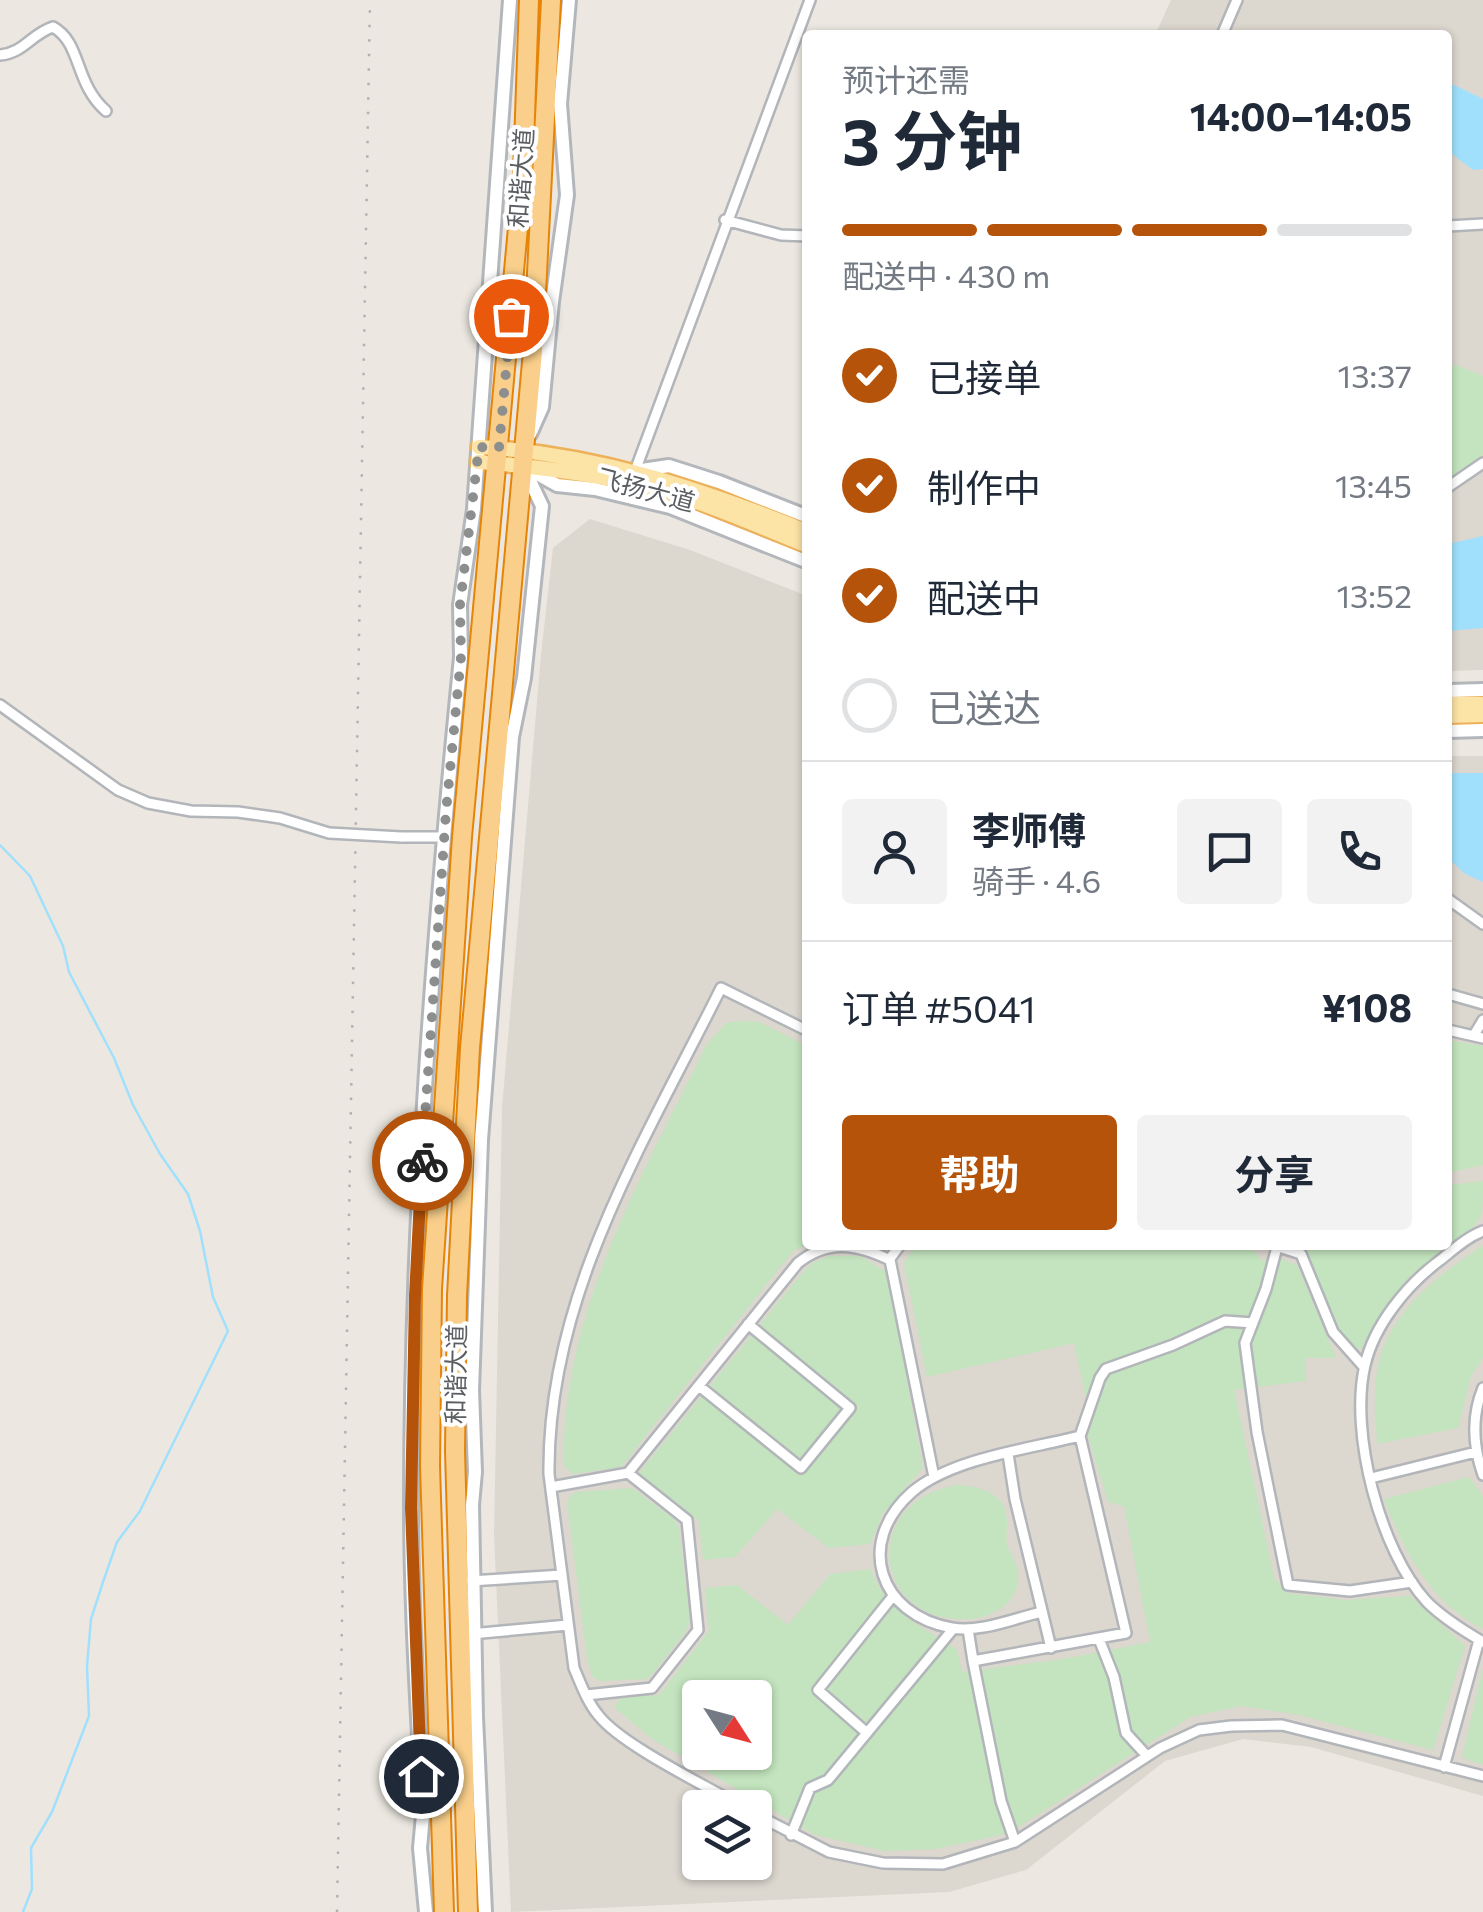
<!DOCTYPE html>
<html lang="zh">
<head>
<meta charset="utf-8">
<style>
  body { margin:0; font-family:Commissioner,"Noto Sans SC",sans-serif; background:#f2f2f3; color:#1f2937; height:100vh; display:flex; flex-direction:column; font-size:38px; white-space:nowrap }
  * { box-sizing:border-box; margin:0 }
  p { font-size:32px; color:#747a83 }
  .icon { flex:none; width:55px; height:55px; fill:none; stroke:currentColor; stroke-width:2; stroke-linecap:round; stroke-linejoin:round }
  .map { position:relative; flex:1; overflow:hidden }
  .details { position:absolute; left:802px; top:30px; width:650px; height:1220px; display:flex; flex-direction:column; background:#fff; border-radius:10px; box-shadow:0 2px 8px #0004 }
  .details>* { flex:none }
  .needle { width:65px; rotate:126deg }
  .fabs { position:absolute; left:682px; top:1680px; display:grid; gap:20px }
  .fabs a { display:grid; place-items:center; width:90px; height:90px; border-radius:10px; background:#fff; box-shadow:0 2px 8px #0004; font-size:50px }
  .pin { position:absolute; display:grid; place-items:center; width:85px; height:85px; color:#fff; margin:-42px; border:5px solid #fff; border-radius:50%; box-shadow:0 2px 10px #0007 }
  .courier { position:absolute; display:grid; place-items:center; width:100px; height:100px; margin:-50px; border:8px solid #b45309; border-radius:50%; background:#fff; color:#222; box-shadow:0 2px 12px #0007 }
  .headline em { font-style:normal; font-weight:700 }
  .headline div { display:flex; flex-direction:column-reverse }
  .headline { display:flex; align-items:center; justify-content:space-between; height:170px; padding:0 40px }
  h1 { font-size:65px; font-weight:700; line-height:75px }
  .bar { display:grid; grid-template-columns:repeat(4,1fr); gap:15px 10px; align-content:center; height:120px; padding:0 40px }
  .bar i { height:12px; border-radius:8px; background:#e0e1e3 }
  .bar .current { background:#b45309 }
  .bar p { grid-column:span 4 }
  .line { display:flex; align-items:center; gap:25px; padding:0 40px; border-top:2px solid #e0e1e3 }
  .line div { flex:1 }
  .round { display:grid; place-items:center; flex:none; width:105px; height:105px; border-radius:10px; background:#f2f2f3 }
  ol { padding:0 40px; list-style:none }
  li { display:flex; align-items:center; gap:30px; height:110px }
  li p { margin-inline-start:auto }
  li .icon { padding:10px; border-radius:50%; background:#b45309; color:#fff; stroke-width:4 }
  li:last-child { color:#747a83 }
  li i { width:55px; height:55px; border:5px solid #e0e1e3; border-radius:50% }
  .button { display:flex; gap:20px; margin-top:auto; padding:20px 40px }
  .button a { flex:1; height:115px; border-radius:10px; background:#b45309; color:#fff; font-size:40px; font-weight:700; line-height:115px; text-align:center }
  .button a+a { background:#f2f2f3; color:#1f2937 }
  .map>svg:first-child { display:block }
  .education { fill:#dcd7cf; fill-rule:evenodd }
  .green { fill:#c3e4be; fill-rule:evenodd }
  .water { fill:#a1e0fc }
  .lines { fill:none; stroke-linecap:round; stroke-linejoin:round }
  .stream { stroke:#a1e0fc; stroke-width:2.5 }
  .street-casing { stroke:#b2b5b9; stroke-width:14 }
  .secondary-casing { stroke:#b3b7bc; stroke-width:18 }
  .primary-casing { stroke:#ecb15a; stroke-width:19 }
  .highway-casing { stroke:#e68407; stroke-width:22 }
  .street { stroke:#fff; stroke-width:9 }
  .secondary { stroke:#fff; stroke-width:12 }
  .primary { stroke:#fce3a6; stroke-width:14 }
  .highway { stroke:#f9cf8b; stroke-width:18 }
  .rail { stroke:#b0b1b2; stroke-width:2.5; stroke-dasharray:2.5 12; stroke-linecap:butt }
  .street-bridge-casing { stroke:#b2b5b9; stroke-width:14; stroke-linecap:butt }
  .street-bridge { stroke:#fff; stroke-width:9 }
  .done { stroke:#8d8e8e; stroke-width:10; stroke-dasharray:0 18 }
  .route { stroke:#b45309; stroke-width:12 }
  .labels { text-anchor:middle; stroke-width:8; stroke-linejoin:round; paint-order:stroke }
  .street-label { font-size:25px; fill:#5a5e62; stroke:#fff }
</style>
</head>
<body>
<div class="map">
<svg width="1483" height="1912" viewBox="0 0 1483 1912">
  <rect width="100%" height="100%" fill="#ece8e1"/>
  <path class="education" d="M1171,0h312v670l-35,1v-636h-293z
    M590,519l100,31 117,46 1,649h640v-489h35v1040l-172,-49 -68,-8 -78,22 -139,109 -77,22 -438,20 -17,-377 8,-427 39,-453 12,-107zM700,1698h55v54h-55zM700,1808h55v54h-55z"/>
  <path class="green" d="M1454,364l29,12v79l-35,24v-101z
    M742,1021l17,1 48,24v198l-14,7 -172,216 -49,7 -8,-9c-3,-153 78,-288 143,-421l19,-21z
    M1448,1040l35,6v119l-35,8z
    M1483,1181c0,9 0,23 -1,32 -11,26 -46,40 -66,58 -24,22 -40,50 -55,78l-13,-2 -8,-12 -31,-77 -2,-13h141v-60z
    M916,1245h334l12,16 20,-2 15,6 39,93h-30l-1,23 -71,9 40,187 13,16 58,7 65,-4 55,50 -32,104 -134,-35 -58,-9 -51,11 -181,116 -73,16 -51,2 -70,-16 -163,-96 -38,-32 7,-9 38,-3 50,-64 -4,-43 32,-3 51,40 42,-51 40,-5c19,45 49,55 87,81l5,22 101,-13 87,-17 -26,-136 -16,-4 -20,-66 -3,-41 -11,-52 -147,34 -23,-114zM700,1698h55v54h-55z
    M1483,1245v113l-12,18 -13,52 -81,16c-1,-27 -5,-60 3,-86 15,-52 61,-84 103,-113z
    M829,1256h31l27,16 36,196 -40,45 -13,31 -41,4 -52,-39 -42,48 -32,3 -4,-39 -60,-48 160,-196 13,-14z
    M1469,1477l14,19v133c-54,-28 -78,-76 -99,-130z
    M957,1485c23,1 50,9 50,36 0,8 -1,15 0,23 3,10 10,18 11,28 3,29 -23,45 -49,47 -97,6 -110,-118 -12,-134z
    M632,1488l43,32 4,9 11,91 -5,13 -37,46 -48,2 -8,-5 -5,-18 -20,-157 8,-9z
    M1483,1668v97l-21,-8z"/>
  <path class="water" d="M1448,82l35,17v70l-10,1 -25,-19z
    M1483,536v92l-35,3v-87z
    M1448,773h35v109l-18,-8 -17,-16z"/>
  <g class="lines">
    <path class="stream" d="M0,845l30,31 33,70 6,26 45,86 19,47 27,49 28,40 12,37 13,66 15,34 -88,180 -23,31 -14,40 -12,37 -4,47 2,50 -37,96 -21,36 1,41 -9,23"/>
    <defs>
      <path id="street" d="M1222,35l15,-35
        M0,55c24,-2 31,-21 53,-28 29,16 21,56 53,84
        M725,220l56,15 27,1
        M1448,226l35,-2
        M635,471l175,-471
        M1448,487l35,-24
        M0,705l118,85 30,13 43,8 47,1 42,6 49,15
        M401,837h44
        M1448,899l35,25
        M1448,994l35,10
        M1448,1030l35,8
        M1474,1035l9,-15
        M1483,1231c-16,6 -30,19 -44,30 -32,24 -65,64 -74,104 -16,67 15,186 62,237 16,16 37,29 56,40
        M1276,1246l25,8 32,78 31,35
        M1277,1247l-11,42 -21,54 12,89 31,153 62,6 62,-9
        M889,1260l11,-15
        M699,1386l102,82 49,-60 -102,-84
        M1483,1388c-12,29 -10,58 0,87
        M1008,1454l7,45 36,149
        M628,1473l170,-210c30,-24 59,-19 92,-3l44,217
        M1371,1478l105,-26
        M551,1487l77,-14 59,47 11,110 -46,58 -66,7
        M470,1581l92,-6
        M1042,1612c-27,6 -62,21 -90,16 -74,-13 -97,-86 -40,-136 40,-34 117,-43 168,-56l20,-58 6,-9 67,-24 52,-24 28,2
        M968,1629l5,32
        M471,1634l97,-9
        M1099,1639l15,38 12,56 21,23
        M867,1733l-49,-43 75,-94
        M1444,1767l35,-127
        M744,1808c-37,-22 -121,-62 -145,-92 -12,-14 -18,-32 -25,-48l-25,-194c-2,-178 95,-331 172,-486l87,43
        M755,1814l74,38 54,11 60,1 72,-22 145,-94 39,-18 32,-4 51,-1 201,51
        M791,1835l19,-47 18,-8 125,-151
        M1015,1842l-14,-41 -28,-140 153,-28 -46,-197"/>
      <path id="secondary" d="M530,434l12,-27 10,-105 15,-107 -7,-91 9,-104
        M525,467l32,18 38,4 75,18 138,55
        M635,471l34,-5 50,16 89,35
        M1448,691l35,-1
        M1448,731l35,-1
        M426,1912l-6,-64 3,-33c-5,-104 -12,-207 -12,-311 0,-283 22,-566 50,-847l-1,-52 14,-96 36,-509
        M485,1912l-9,-195 -4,-212 3,-33 -3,-82 9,-250 31,-403 12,-59 18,-172 -18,-38"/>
      <path id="primary" d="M479,447c117,7 221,41 329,85
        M478,462c64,5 129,13 192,31 47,14 92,35 138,53
        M1448,704h35
        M1448,716l35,-1"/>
      <path id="highway" d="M444,1912l-14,-446 2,-177 30,-452 61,-664 6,-173
        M468,1912l-13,-461 2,-155 13,-248 63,-697 18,-351"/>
    </defs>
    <use href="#street" class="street-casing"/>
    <use href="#secondary" class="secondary-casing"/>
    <use href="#primary" class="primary-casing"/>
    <use href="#highway" class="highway-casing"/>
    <use href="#street" class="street"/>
    <use href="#secondary" class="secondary"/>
    <use href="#primary" class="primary"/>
    <use href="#highway" class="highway"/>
    <path class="rail" d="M337,1912l33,-1912"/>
    <defs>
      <path id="street-bridge" d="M329,833l72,4"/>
    </defs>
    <use href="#street-bridge" class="street-bridge-casing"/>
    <use href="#street-bridge" class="street-bridge"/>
  </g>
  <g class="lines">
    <path class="done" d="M422,1161l24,-349 15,-155 -1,-52 19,-158 20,1 12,-132"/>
    <path class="route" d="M421,1776l-10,-268 4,-212 7,-135"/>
  </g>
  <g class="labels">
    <g class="street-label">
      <text transform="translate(521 178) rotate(-86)" y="9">和谐大道</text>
      <text transform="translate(646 490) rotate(15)" y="9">飞扬大道</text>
      <text transform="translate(456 1374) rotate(-89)" y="9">和谐大道</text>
    </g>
  </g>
</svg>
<div class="fabs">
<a><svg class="needle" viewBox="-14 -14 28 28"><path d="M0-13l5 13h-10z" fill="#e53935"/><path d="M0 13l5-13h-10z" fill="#747a83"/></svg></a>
<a><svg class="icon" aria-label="layers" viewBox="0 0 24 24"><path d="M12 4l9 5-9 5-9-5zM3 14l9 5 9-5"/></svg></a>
</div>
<div class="pin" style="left:511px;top:316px;background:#ea580c"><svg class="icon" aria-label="bag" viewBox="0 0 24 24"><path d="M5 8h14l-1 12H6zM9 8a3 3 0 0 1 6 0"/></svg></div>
<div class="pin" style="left:421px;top:1776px;background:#1f2937"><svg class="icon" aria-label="home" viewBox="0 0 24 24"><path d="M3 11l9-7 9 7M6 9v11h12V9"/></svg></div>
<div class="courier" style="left:422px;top:1161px"><svg class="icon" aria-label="bike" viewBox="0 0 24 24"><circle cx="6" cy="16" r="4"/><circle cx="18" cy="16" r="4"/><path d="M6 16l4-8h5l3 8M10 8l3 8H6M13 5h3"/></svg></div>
<section class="details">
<div class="headline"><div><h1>3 分钟</h1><p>预计还需</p></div><em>14:00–14:05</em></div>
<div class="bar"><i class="current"></i><i class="current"></i><i class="current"></i><i></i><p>配送中 · 430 m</p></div>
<ol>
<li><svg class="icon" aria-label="check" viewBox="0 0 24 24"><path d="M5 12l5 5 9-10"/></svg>已接单<p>13:37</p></li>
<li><svg class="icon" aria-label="check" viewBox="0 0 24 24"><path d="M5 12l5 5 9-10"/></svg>制作中<p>13:45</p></li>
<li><svg class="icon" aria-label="check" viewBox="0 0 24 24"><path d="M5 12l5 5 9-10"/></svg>配送中<p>13:52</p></li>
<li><i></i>已送达</li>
</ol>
<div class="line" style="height:180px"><a class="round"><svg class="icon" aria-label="person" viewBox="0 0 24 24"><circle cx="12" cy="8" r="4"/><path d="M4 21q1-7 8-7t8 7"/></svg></a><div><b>李师傅</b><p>骑手 · 4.6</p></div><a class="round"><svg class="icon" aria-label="chat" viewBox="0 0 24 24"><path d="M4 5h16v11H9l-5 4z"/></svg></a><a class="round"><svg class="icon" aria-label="phone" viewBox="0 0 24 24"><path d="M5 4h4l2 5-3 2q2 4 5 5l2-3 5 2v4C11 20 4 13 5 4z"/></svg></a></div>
<div class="line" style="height:130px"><div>订单 #5041</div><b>¥108</b></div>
<div class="button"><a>帮助</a><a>分享</a></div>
</section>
</div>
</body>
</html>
